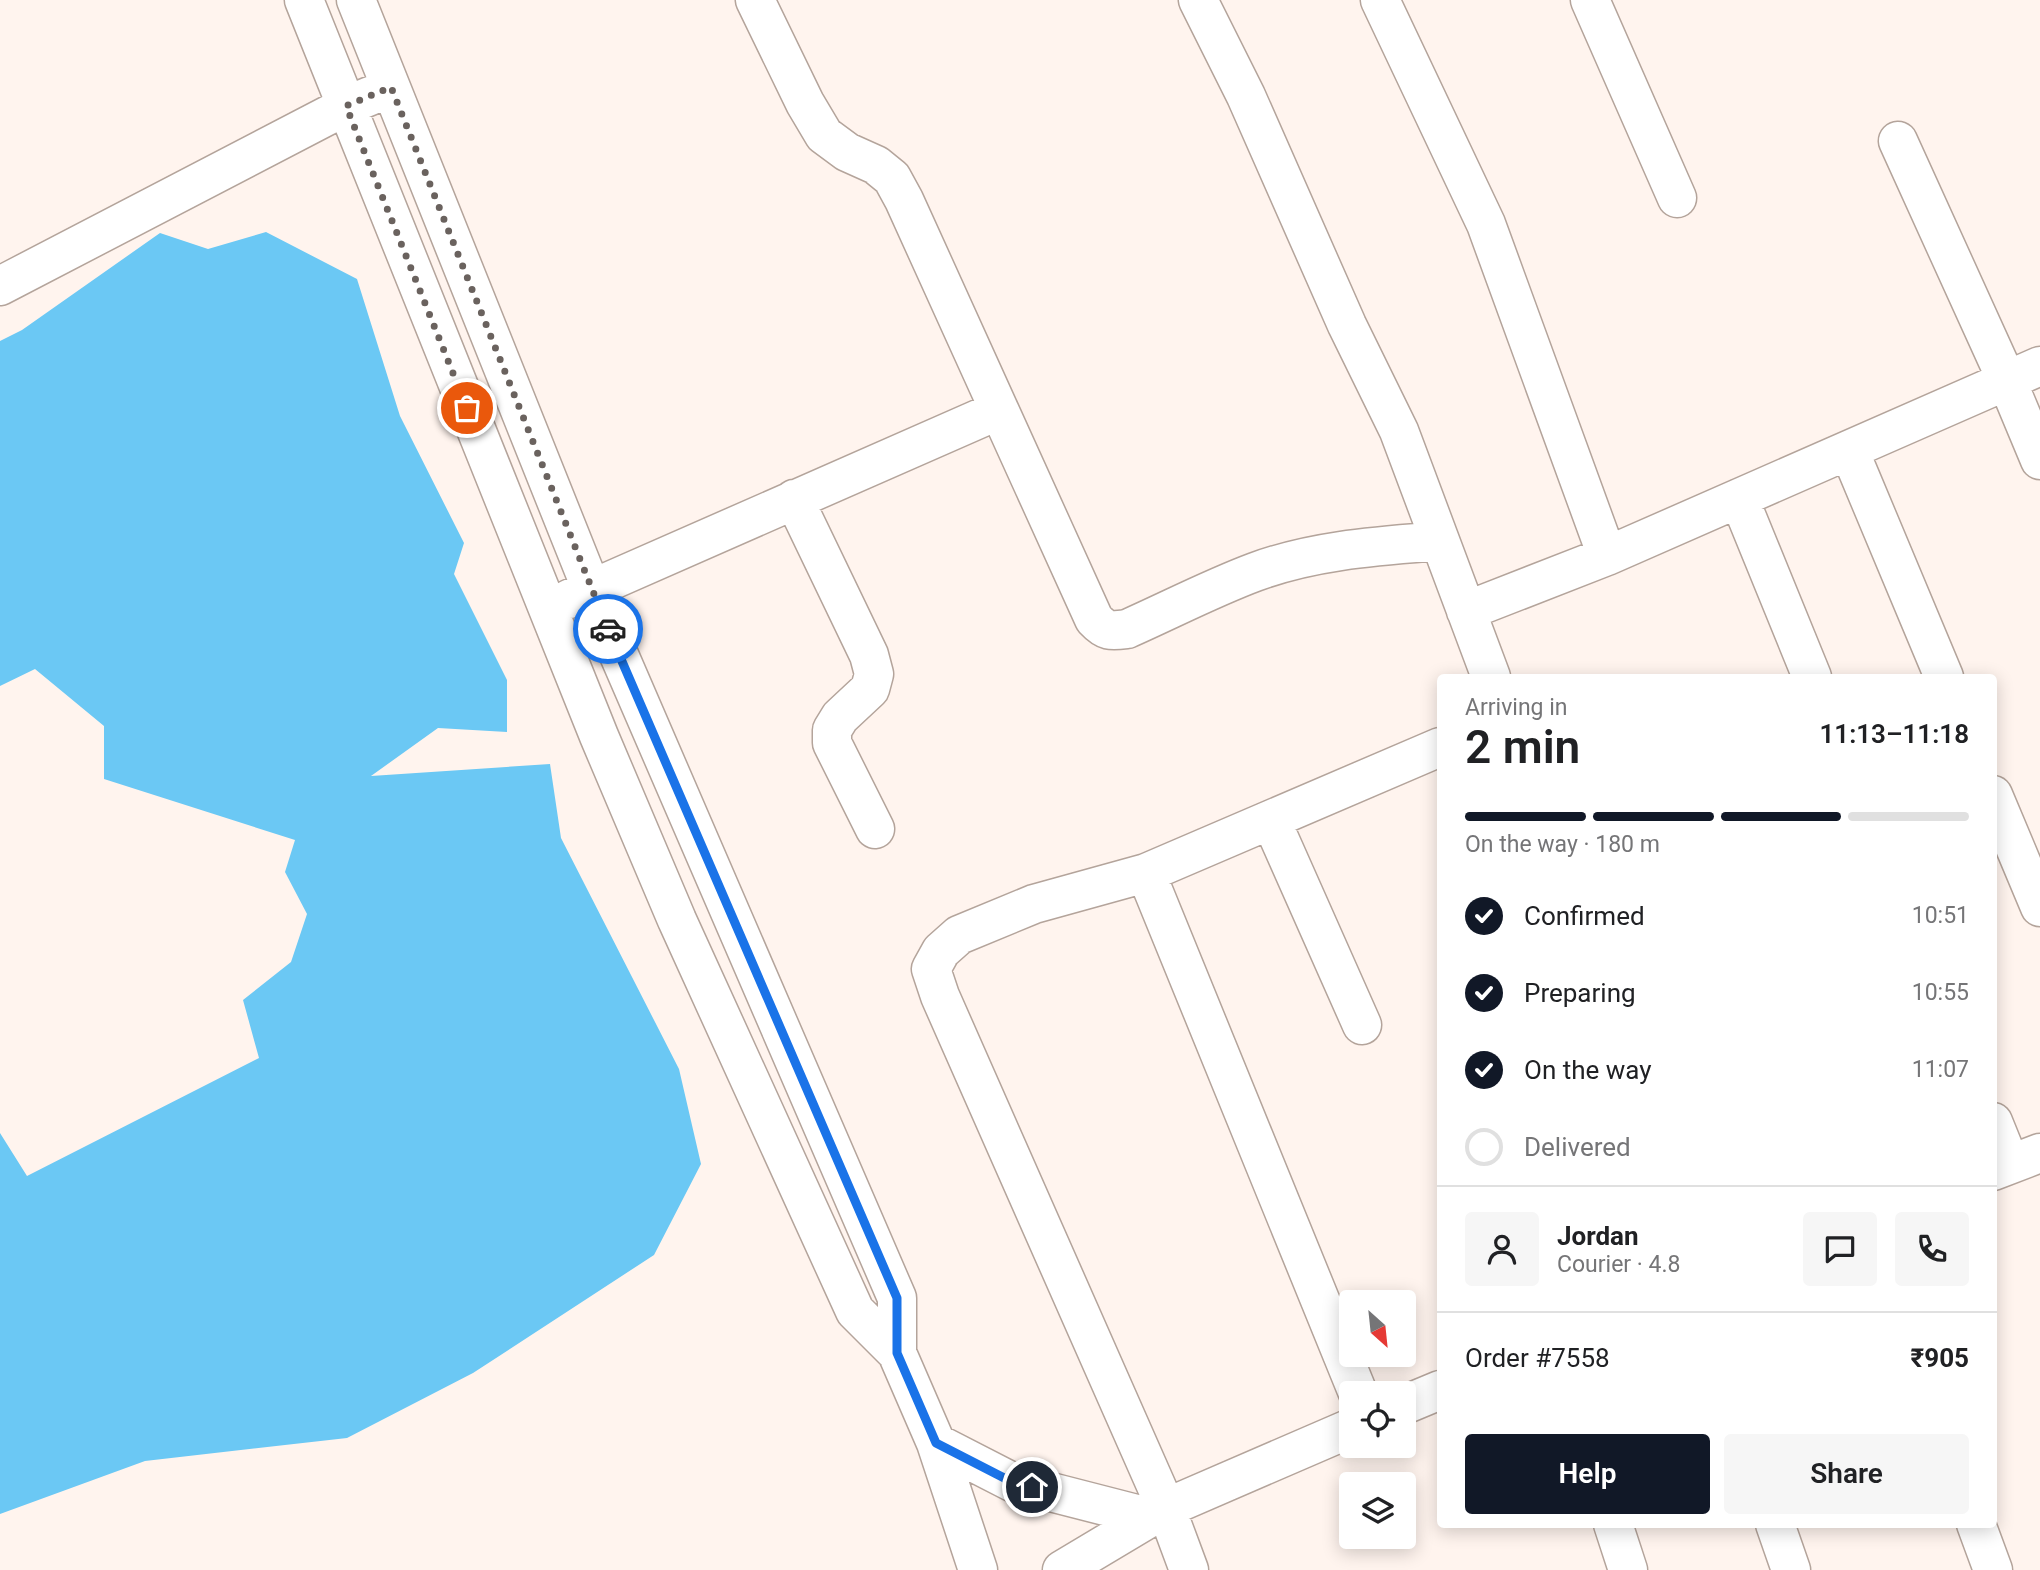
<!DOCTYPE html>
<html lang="en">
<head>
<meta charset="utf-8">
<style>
  body { margin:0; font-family:Roboto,sans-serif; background:#f6f6f6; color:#202124; height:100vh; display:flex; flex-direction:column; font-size:26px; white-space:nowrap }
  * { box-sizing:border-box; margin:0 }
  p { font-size:23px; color:#757577 }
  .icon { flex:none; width:38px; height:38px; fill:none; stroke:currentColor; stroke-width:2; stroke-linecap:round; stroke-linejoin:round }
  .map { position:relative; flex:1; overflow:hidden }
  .panel { position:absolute; left:1437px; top:674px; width:560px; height:854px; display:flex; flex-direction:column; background:#fff; border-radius:7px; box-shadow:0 4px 18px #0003 }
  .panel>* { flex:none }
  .needle { width:46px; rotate:153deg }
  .tools { position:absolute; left:1339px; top:1290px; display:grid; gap:14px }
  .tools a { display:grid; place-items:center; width:77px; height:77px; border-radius:7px; background:#fff; box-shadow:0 4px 18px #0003; font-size:35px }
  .pin { position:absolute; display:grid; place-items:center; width:60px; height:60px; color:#fff; margin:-30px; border:4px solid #fff; border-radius:50%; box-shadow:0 2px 7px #0007 }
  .courier { position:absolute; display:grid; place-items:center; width:70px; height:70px; margin:-35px; border:5px solid #1a73e8; border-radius:50%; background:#fff; color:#222; box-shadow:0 2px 9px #0007 }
  .overview em { font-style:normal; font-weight:600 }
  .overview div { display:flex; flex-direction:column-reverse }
  .overview { display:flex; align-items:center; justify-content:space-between; height:119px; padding:0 28px }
  h1 { font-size:46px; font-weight:600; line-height:52px }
  .bar { display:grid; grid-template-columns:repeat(4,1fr); gap:10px 7px; align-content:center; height:84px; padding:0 28px }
  .bar i { height:9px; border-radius:5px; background:#e0e0e0 }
  .bar .current { background:#111827 }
  .bar p { grid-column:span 4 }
  .line { display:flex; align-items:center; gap:18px; padding:0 28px; border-top:2px solid #e0e0e0 }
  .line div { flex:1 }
  .round { display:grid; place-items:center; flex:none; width:74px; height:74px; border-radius:7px; background:#f6f6f6 }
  ol { padding:0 28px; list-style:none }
  li { display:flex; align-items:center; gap:21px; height:77px }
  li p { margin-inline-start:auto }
  li .icon { padding:7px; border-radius:50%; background:#111827; color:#fff; stroke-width:4 }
  li:last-child { color:#757577 }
  li i { width:38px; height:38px; border:4px solid #e0e0e0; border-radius:50% }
  .button { display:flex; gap:14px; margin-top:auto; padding:14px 28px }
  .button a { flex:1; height:80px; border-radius:7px; background:#111827; color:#fff; font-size:28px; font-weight:600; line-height:80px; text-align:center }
  .button a+a { background:#f6f6f6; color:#202124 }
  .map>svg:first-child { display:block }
  .water { fill:#6bc8f4 }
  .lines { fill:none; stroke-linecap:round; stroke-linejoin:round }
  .minor-casing { stroke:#b4a49b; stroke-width:41 }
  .minor { stroke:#fff; stroke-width:38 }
  .done { stroke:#6a625e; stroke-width:7; stroke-dasharray:0 12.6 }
  .route { stroke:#1a73e8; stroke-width:9 }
</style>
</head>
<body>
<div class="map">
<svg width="2040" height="1570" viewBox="0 0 2040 1570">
  <rect width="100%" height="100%" fill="#fff4ee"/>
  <path class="water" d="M266,232l91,47 43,137 64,127 -10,31 53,106v52l-69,-4 -67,48 179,-12 11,74 118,231 22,95 -47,91 -181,118 -126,65 -202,23 -145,53v-381l27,43 232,-118 -16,-58 48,-38 16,-48 -22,-42 10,-32 -191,-61v-53l-69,-57 -35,17v-345l22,-11 138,-97 48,16z"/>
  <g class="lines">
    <defs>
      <path id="minor" d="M304,0l295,736 78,184 178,391 42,42 39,90 42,127
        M356,0l247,618 294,680v55
        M755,0l50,103 19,32 23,17 29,13 16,13 12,22 190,419c12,13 17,12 33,10 43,-19 85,-41 128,-57 59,-22 123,-26 185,-31
        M1198,0l48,96 101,229 52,106 92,246
        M1380,0l106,224 121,332
        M1590,0l87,198
        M1898,141l109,240 33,79
        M0,286l346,-180 24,-10
        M1849,450l95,227
        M1739,498l73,179
        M794,499l75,156 5,19 -4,15 -30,28 -8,13v13l43,86
        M569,599l430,-189
        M1466,611l141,-55 433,-190
        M1993,795l47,112
        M1271,820l91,205
        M1146,873l212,520
        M1993,1122l17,42
        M1993,1171l47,-18
        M1404,1405l36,-15
        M936,1443l76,39 136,35
        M1613,1524l15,46
        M1775,1524l16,46
        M1976,1524l17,46
        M1062,1570l104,-62 185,-80
        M1189,1570l-23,-62 -226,-512 -9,-27 10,-18 18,-16 75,-31 112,-31 294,-126"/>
    </defs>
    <use href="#minor" class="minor-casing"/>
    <use href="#minor" class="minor"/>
  </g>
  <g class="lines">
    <path class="done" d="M467,408l-121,-302 45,-19 217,542"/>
    <path class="route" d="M608,629l289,669v55l39,90 76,39 20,5"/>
  </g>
</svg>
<div class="tools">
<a><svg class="needle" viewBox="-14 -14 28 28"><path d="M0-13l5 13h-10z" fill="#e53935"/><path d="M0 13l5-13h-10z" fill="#757577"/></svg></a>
<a><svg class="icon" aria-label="locate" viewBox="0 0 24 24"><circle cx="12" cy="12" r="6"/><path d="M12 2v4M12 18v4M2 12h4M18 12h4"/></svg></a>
<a><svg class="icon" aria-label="layers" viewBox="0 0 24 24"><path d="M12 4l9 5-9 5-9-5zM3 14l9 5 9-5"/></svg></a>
</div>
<div class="pin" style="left:467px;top:408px;background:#ea580c"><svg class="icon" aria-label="bag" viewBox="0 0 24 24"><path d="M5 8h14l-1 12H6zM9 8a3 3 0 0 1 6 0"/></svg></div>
<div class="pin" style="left:1032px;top:1487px;background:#1f2937"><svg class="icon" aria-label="home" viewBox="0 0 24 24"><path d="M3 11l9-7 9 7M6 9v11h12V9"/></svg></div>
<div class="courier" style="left:608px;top:629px"><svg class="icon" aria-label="car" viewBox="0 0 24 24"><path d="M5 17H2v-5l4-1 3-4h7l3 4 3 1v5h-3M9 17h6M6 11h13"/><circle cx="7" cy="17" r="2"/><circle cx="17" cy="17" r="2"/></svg></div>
<section class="panel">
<div class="overview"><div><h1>2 min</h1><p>Arriving in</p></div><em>11:13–11:18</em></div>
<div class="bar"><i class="current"></i><i class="current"></i><i class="current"></i><i></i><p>On the way · 180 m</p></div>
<ol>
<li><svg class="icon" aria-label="check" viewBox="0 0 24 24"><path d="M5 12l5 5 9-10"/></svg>Confirmed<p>10:51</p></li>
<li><svg class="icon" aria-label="check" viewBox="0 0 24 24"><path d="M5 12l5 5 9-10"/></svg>Preparing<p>10:55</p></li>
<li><svg class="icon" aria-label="check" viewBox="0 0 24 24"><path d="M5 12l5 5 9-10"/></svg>On the way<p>11:07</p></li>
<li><i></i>Delivered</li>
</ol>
<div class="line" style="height:126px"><a class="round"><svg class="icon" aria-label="person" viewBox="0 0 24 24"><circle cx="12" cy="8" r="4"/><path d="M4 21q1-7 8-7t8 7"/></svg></a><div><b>Jordan</b><p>Courier · 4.8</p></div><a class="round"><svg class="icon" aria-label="chat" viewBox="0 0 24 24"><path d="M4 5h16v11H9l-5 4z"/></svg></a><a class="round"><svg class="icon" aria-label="phone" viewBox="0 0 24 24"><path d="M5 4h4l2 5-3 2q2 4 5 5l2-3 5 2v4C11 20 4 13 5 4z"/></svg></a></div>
<div class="line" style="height:91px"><div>Order #7558</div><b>₹905</b></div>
<div class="button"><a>Help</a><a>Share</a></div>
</section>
</div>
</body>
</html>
